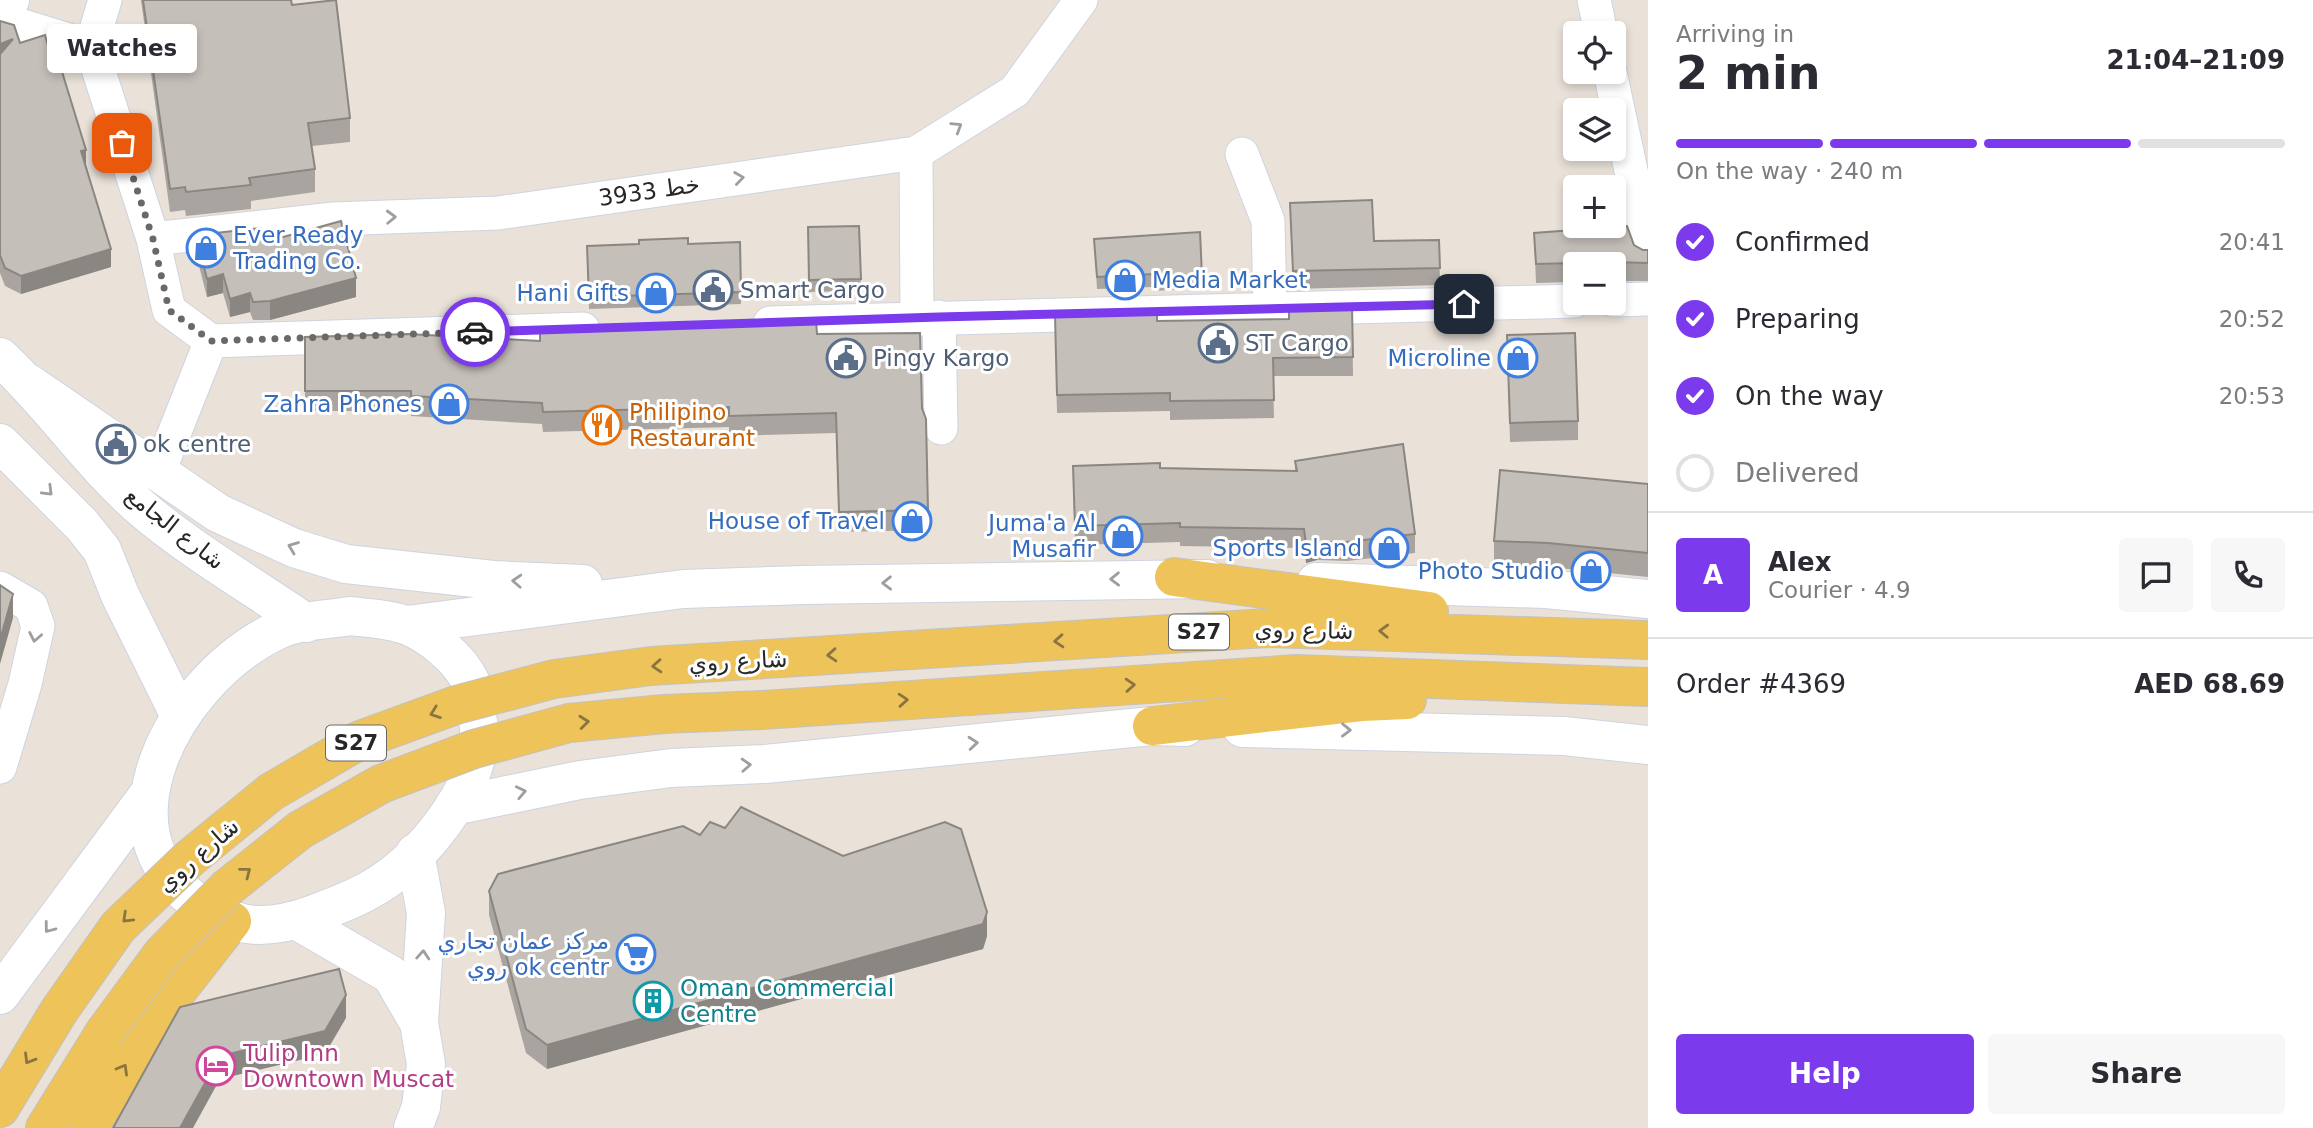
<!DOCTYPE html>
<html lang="en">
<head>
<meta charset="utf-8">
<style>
  body { margin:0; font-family:"DejaVu Sans","Noto Sans Arabic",sans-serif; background:#f7f7f7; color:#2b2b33; height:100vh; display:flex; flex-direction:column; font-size:26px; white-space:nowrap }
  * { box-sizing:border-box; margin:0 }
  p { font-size:23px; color:#7c7c81 }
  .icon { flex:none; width:38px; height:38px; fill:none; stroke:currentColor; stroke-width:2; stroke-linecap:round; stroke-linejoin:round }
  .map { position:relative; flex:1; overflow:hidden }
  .panel { display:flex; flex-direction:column; background:#fff; width:665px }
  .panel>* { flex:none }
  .tools { position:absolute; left:1563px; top:21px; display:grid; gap:14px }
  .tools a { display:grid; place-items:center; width:63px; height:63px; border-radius:7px; background:#fff; box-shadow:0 4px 10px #0003; font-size:35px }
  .pin { position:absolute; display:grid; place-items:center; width:60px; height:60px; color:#fff; margin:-30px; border-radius:14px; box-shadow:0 4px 10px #0006 }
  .courier { position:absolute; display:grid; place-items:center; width:70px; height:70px; margin:-35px; border:5px solid #7c3aed; border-radius:50%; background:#fff; color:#222; box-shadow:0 2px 9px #0007 }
  .bubble { position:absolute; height:49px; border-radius:7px; background:#fff; box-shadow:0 4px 10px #0003; font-size:23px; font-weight:600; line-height:49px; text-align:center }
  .head em { font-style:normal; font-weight:600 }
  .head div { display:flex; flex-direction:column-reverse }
  .head { display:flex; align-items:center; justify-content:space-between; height:119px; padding:0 28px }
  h1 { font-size:46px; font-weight:600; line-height:52px }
  .bar { display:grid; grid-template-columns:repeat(4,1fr); gap:10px 7px; align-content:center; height:84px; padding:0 28px }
  .bar i { height:9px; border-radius:5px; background:#e1e1e2 }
  .bar .active { background:#7c3aed }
  .bar p { grid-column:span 4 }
  .line { display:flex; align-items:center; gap:18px; padding:0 28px; border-top:2px solid #e1e1e2 }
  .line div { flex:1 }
  .round { display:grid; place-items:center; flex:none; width:74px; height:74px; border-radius:7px; background:#f7f7f7 }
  ol { padding:0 28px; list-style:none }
  li { display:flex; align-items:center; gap:21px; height:77px }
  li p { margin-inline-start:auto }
  li .icon { padding:7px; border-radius:50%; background:#7c3aed; color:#fff; stroke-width:4 }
  li:last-child { color:#7c7c81 }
  li i { width:38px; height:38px; border:4px solid #e1e1e2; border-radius:50% }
  .primary-button { display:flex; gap:14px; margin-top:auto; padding:14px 28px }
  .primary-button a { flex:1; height:80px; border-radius:7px; background:#7c3aed; color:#fff; font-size:28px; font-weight:600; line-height:80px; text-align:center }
  .primary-button a+a { background:#f7f7f7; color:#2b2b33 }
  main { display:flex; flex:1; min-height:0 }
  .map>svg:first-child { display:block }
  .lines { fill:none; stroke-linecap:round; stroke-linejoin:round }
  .street-casing { stroke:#ced3e0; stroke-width:35 }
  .secondary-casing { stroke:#ced3e0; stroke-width:40 }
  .primary-casing { stroke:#c3c3c3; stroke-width:40 }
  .street { stroke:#fff; stroke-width:33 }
  .secondary { stroke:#fff; stroke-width:38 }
  .primary { stroke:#edc35a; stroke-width:38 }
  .primary-bridge-casing { stroke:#c3c3c3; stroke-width:40; stroke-linecap:butt }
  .primary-bridge { stroke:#edc35a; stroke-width:38 }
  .wall { fill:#a9a49f }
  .shaded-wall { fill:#8a8682 }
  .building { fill:#c5bfb9; stroke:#8a8682; stroke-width:2 }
  .oneway { stroke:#9e9e9e }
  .oneway2 { stroke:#8a7540 }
  .done { stroke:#6b6865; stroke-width:7; stroke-dasharray:0 12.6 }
  .route { stroke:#7c3aed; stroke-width:9 }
  .labels { text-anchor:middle; stroke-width:6; stroke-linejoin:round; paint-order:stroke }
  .shield { fill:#fff; stroke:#686868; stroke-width:2 }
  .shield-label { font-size:21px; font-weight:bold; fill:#272727 }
  .street-label { font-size:23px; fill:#272727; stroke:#fff }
  .shop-label { font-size:23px; fill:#366cbe; stroke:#fff; text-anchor:end }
  .service-label { font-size:23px; fill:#4e5e75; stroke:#fff; text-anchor:start }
  .food-label { font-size:23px; fill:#c56008; stroke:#fff; text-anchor:start }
  .culture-label { font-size:23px; fill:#0d838f; stroke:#fff; text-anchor:start }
  .hotel-label { font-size:23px; fill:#b23c85; stroke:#fff; text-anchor:start }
</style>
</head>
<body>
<main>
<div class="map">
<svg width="1648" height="1128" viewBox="0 0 1648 1128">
  <rect width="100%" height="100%" fill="#eae2d9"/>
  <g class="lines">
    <defs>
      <path id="street" d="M1594,0l7,33
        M0,19l91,28
        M91,47l62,192 16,71 42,31
        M91,47l14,-47
        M1610,72l38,178
        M916,153l1,165
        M1242,154l26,67 2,88
        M153,239l180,-20 165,-6 418,-60 99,-62 66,-91
        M1614,300l34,-1
        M939,317l2,111
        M770,323l805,-22
        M211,341l372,-12
        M158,474l53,-133
        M0,588l31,18 7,20 -13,58 -25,83"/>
      <path id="secondary" d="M0,4l10,-4
        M0,357c50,46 88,104 139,149 51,44 112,79 167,117
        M28,383l190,130 76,35 52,16 147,16 90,4
        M0,443l82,82 20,25 18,45 60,121
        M1316,582l230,7 102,10
        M350,616c18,2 41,3 58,10 22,9 51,32 62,55 2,6 3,14 4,21 1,8 4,17 5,26 4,53 -48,118 -89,149 -23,17 -49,27 -76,37 -25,9 -57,16 -82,6 -156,-60 -65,-238 46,-290 21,-10 50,-10 72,-14z
        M407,625l276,-36 120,-4 404,-6
        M1242,728l322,8 84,9
        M454,806l126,-26 91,-12 94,-4 387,-38 33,1
        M296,920l95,55 28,48
        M0,995l148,-200
        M413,1128l8,-21 5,-43 -7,-41 7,-110 -11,-60"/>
      <path id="primary" d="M1174,577l255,34
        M750,660l517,-32 381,12
        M762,710l535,-36 351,13
        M1152,726l209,-24 46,-2
        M0,1108l59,-97
        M45,1128l59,-95
        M89,1128l57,-97 86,-110"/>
    </defs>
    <use href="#street" class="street-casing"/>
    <use href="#secondary" class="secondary-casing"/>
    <use href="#primary" class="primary-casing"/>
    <use href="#street" class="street"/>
    <use href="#secondary" class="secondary"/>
    <use href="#primary" class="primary"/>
    <defs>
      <path id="primary-bridge" d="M59,1011l59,-84 72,-69 81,-66 89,-52 96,-35 98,-26 97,-13 99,-6
        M104,1033l58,-79 65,-66 73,-58 81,-46 93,-35 95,-26 95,-9 98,-4"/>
    </defs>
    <use href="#primary-bridge" class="primary-bridge-casing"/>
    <use href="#primary-bridge" class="primary-bridge"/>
  </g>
  <path class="wall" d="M141,0h150l1,5 58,113v24l-38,4 3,23v23l-64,9v8l-65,7 -1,-6 -15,2z
    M0,21l20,22 66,123 25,101 -90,27 -16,-8 -5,-13z
    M1290,203l84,38 65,-1 1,45 -147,4z
    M859,226l2,65 -52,1 -1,-65z
    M1534,233l114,17v31h-34v-17h-39v18l-39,1z
    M196,235l69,7 91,55 -86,23h-17l-3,-8 -20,5 -7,-24 -16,4 -11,-43z
    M1094,239l108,37v12l-48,3 -1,-4 -56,2z
    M688,244l53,48v12l-152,5 -2,-50z
    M1352,307l1,69h-80l1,42 -104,2v-9l-113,2 -2,-80 102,-12 132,-2z
    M817,334l105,74 6,102v20l-89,2 -3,-99 -107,3v-9l-186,5 -1,-8 -131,-8v-5h-106v-74l235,4z
    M1507,335l71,86v19l-68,2z
    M1295,461l120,73v19l-68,8 -30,-1 -11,3 -2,-15 -124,-2v-4l-105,3 -2,-60 87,-17 135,3z
    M1648,484v93l-100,-10 -54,-1v-25z
    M700,835l287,101 -4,13 -436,120 -21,-16 -37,-138v-24z"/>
  <path class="shaded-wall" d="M13,39l-13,22v-17z
    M86,150v18l-5,-17z
    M111,249v18l-90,27v-18z
    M223,274v19l-16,4v-18z
    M356,278v19l-86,23v-19z
    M250,293v19l-20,5v-18z
    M1317,542v18l-11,3v-19z
    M13,594v24l-13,46v-24z
    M987,912v24l-4,13 -436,120v-24z
    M346,995v23l-21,36 -105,25 -27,49h-13l40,-72z"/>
  <path class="building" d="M143,0h148l1,5 44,-5 14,118 -42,5 7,46 -66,9 2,7 -65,7 -1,-5 -15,2z
    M0,21l14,4 6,18 25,-8 8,29 6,-2 27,88 -5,1 30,98 -90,27 -16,-8 -5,-13v-201l13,-15 -13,5z
    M1372,200l2,41 65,-1 1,28 -147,3 -3,-68z
    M341,221l15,57 -86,23 -17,1 -3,-9 -20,6 -7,-25 -16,5 -11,-44 65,-7 4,14z
    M859,226l2,53 -52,1 -1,-53z
    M1627,226l7,19 9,5h5v13l-35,-1 -7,2h-27l-4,-1 -39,1 -2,-31z
    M1200,232l2,44 -48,2 -1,-4 -56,3 -3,-38z
    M688,238v6l52,-2 1,50 -152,5 -2,-51 52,-2v-4z
    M1352,307l1,50 -80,1 1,42 -104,1v-8l-113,2 -2,-80 102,-3v9l132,-2v-10z
    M816,320l1,14 103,-1 2,75 4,11 2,91 -89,2 -3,-99 -107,3v-9l-186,5 -1,-9 -131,-7v-5h-106v-54l103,-3 132,7v-12z
    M1575,333l3,88 -68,2 -3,-88z
    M1403,444l12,90 -68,8h-30l-11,2 -2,-15 -124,-2v-4l-105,3 -2,-60 87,-3v5l137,3 -2,-10z
    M1500,470l148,14v69l-100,-10 -54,-2z
    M0,585l13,9 -13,46z
    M741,807l102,49 102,-34 16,7 26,83 -4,12 -436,121 -21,-16 -37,-138 9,-17 185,-48 17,9 10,-13 15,6z
    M339,969l7,26 -21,36 -105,25 -40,72h-67l67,-121z"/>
  <defs><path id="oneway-chevron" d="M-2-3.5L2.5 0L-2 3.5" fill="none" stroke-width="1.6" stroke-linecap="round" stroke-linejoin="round" transform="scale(1.75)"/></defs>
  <g class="oneway">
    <use href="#oneway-chevron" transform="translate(957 127) rotate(-32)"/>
    <use href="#oneway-chevron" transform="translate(739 178) rotate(-8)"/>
    <use href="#oneway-chevron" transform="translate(391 217) rotate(-2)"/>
    <use href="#oneway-chevron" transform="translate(48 491) rotate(45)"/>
    <use href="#oneway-chevron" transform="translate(293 547) rotate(-159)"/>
    <use href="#oneway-chevron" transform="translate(1115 579) rotate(179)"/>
    <use href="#oneway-chevron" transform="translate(517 581) rotate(-177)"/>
    <use href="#oneway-chevron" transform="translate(887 583) rotate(179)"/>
    <use href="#oneway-chevron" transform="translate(35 637) rotate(101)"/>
    <use href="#oneway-chevron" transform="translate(1346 730) rotate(1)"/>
    <use href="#oneway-chevron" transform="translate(973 743) rotate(-5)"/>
    <use href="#oneway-chevron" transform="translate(746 765) rotate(-3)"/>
    <use href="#oneway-chevron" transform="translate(521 792) rotate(-12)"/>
    <use href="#oneway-chevron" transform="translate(49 928) rotate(127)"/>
    <use href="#oneway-chevron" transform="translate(423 955) rotate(-86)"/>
  </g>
  <g class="oneway2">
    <use href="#oneway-chevron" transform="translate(1384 631) rotate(-178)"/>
    <use href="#oneway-chevron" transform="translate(1059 641) rotate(176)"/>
    <use href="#oneway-chevron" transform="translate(832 655) rotate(176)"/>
    <use href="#oneway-chevron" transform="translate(657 666) rotate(176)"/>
    <use href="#oneway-chevron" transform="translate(1130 685) rotate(-4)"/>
    <use href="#oneway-chevron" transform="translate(903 700) rotate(-4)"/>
    <use href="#oneway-chevron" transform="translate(435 713) rotate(160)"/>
    <use href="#oneway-chevron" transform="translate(584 722) rotate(-6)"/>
    <use href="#oneway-chevron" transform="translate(246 872) rotate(-38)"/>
    <use href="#oneway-chevron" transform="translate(127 918) rotate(136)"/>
    <use href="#oneway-chevron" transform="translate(29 1059) rotate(121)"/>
    <use href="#oneway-chevron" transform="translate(123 1069) rotate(-60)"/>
  </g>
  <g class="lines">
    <path class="done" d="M122,143l31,96 16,71 42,31 264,-9"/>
    <path class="route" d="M475,332l464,-15 525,-13"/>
  </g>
  <defs>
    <symbol id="shop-ring" viewBox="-11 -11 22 22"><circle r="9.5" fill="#fff" stroke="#3f7fe0" stroke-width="1.5"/><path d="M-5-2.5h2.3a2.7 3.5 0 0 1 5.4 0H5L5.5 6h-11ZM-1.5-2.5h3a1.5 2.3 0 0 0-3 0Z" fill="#3f7fe0"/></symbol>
    <symbol id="civic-ring" viewBox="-11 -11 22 22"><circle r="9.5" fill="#fff" stroke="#5c6f8a" stroke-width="1.5"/><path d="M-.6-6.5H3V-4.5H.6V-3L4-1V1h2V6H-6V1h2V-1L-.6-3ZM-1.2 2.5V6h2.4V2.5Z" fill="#5c6f8a"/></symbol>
    <symbol id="restaurant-ring" viewBox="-11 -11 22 22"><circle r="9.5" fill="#fff" stroke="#e8710a" stroke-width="1.5"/><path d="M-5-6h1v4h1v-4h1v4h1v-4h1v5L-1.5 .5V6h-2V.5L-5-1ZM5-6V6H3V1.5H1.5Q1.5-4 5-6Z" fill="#e8710a"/></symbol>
    <symbol id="supermarket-ring" viewBox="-11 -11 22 22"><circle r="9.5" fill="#fff" stroke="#3f7fe0" stroke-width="1.5"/><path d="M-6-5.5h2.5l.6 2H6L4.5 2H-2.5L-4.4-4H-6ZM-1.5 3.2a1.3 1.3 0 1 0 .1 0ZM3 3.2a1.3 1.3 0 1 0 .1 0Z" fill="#3f7fe0"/></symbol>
    <symbol id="building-ring" viewBox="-11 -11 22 22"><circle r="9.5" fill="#fff" stroke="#0f9aa8" stroke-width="1.5"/><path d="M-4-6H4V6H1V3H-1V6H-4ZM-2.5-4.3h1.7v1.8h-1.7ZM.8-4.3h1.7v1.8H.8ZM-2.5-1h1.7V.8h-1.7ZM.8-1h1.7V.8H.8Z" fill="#0f9aa8"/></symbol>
    <symbol id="hotel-ring" viewBox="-11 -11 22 22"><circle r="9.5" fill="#fff" stroke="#d1479c" stroke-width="1.5"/><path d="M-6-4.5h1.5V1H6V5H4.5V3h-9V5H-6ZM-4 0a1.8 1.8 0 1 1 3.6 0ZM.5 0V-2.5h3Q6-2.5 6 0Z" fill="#d1479c"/></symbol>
  </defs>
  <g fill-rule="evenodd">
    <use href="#shop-ring" x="184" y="226" width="44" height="44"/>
    <use href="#shop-ring" x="1103" y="258" width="44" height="44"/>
    <use href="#civic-ring" x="691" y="268" width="44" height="44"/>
    <use href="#shop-ring" x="634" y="271" width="44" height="44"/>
    <use href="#civic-ring" x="1196" y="321" width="44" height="44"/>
    <use href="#civic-ring" x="824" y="336" width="44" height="44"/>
    <use href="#shop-ring" x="1496" y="336" width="44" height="44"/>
    <use href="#shop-ring" x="427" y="382" width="44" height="44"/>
    <use href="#restaurant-ring" x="580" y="403" width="44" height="44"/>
    <use href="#civic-ring" x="94" y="422" width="44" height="44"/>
    <use href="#shop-ring" x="890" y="499" width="44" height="44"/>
    <use href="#shop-ring" x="1101" y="514" width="44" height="44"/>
    <use href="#shop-ring" x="1367" y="526" width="44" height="44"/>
    <use href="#shop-ring" x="1569" y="549" width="44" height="44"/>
    <use href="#supermarket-ring" x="614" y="932" width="44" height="44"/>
    <use href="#building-ring" x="631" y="979" width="44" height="44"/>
    <use href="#hotel-ring" x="194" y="1044" width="44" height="44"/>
  </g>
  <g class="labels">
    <g class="shield">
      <rect x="1169" y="614.5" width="60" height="35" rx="5"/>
      <rect x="326" y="725.5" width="60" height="35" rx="5"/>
    </g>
    <g class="shield-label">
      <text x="1199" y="639">S27</text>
      <text x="356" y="750">S27</text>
    </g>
    <g class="street-label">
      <text transform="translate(649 191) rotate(-8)" y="8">3933 خط</text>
      <text transform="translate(175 528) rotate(38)" y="8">شارع الجامع</text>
      <text transform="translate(1304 630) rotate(1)" y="8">شارع روي</text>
      <text transform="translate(738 661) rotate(-3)" y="8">شارع روي</text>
      <text transform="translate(198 855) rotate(-41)" y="8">شارع روي</text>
    </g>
    <g class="shop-label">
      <text x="233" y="243" text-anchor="start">Ever Ready<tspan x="233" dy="26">Trading Co.</tspan></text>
      <text x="1152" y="288" text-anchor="start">Media Market</text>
      <text x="629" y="301">Hani Gifts</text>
      <text x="1491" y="366">Microline</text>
      <text x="422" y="412">Zahra Phones</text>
      <text x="885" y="529">House of Travel</text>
      <text x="1096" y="531">Juma'a Al<tspan x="1096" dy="26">Musafir</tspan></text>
      <text x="1362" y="556">Sports Island</text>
      <text x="1564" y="579">Photo Studio</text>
      <text x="609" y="949">مركز عمان تجاري<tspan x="609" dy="26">روي ok centr</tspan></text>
    </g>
    <g class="service-label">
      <text x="740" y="298">Smart Cargo</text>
      <text x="1245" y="351">ST Cargo</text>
      <text x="873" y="366">Pingy Kargo</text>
      <text x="143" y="452">ok centre</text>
    </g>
    <g class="food-label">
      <text x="629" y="420">Philipino<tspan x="629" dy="26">Restaurant</tspan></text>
    </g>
    <g class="culture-label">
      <text x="680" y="996">Oman Commercial<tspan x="680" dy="26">Centre</tspan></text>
    </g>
    <g class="hotel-label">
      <text x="243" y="1061">Tulip Inn<tspan x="243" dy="26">Downtown Muscat</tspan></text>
    </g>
  </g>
</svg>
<div class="tools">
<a><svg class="icon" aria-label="locate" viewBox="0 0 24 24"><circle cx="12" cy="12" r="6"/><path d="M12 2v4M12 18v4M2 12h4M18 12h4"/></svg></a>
<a><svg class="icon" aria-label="layers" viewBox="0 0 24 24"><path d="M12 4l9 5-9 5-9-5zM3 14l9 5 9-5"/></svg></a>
<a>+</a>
<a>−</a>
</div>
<div class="pin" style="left:122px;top:143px;background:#ea580c"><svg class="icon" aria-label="bag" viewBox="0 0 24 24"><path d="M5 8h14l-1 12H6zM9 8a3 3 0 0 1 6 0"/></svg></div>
<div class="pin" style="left:1464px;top:304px;background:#1f2937"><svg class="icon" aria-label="home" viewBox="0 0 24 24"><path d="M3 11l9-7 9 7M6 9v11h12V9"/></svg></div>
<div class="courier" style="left:475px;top:332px"><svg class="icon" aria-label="car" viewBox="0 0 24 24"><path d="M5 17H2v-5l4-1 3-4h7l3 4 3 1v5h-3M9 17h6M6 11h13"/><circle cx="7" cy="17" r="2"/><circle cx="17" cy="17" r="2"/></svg></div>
<div class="bubble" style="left:47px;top:24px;width:150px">Watches</div>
</div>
<section class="panel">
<div class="head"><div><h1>2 min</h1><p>Arriving in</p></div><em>21:04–21:09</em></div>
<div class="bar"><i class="active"></i><i class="active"></i><i class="active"></i><i></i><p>On the way · 240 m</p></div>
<ol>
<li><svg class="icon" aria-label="check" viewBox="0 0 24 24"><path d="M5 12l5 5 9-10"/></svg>Confirmed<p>20:41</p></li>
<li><svg class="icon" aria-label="check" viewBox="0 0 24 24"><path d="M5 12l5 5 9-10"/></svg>Preparing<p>20:52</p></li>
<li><svg class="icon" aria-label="check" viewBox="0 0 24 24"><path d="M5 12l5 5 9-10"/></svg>On the way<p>20:53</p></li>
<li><i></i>Delivered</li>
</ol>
<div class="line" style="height:126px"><b class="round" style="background:#7c3aed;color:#fff">A</b><div><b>Alex</b><p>Courier · 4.9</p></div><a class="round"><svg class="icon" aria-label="chat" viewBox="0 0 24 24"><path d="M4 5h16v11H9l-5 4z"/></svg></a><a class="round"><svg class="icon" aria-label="phone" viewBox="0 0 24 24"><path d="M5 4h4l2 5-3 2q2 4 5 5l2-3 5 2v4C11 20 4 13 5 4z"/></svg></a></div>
<div class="line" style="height:91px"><div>Order #4369</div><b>AED 68.69</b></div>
<div class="primary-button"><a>Help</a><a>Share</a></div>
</section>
</main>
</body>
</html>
